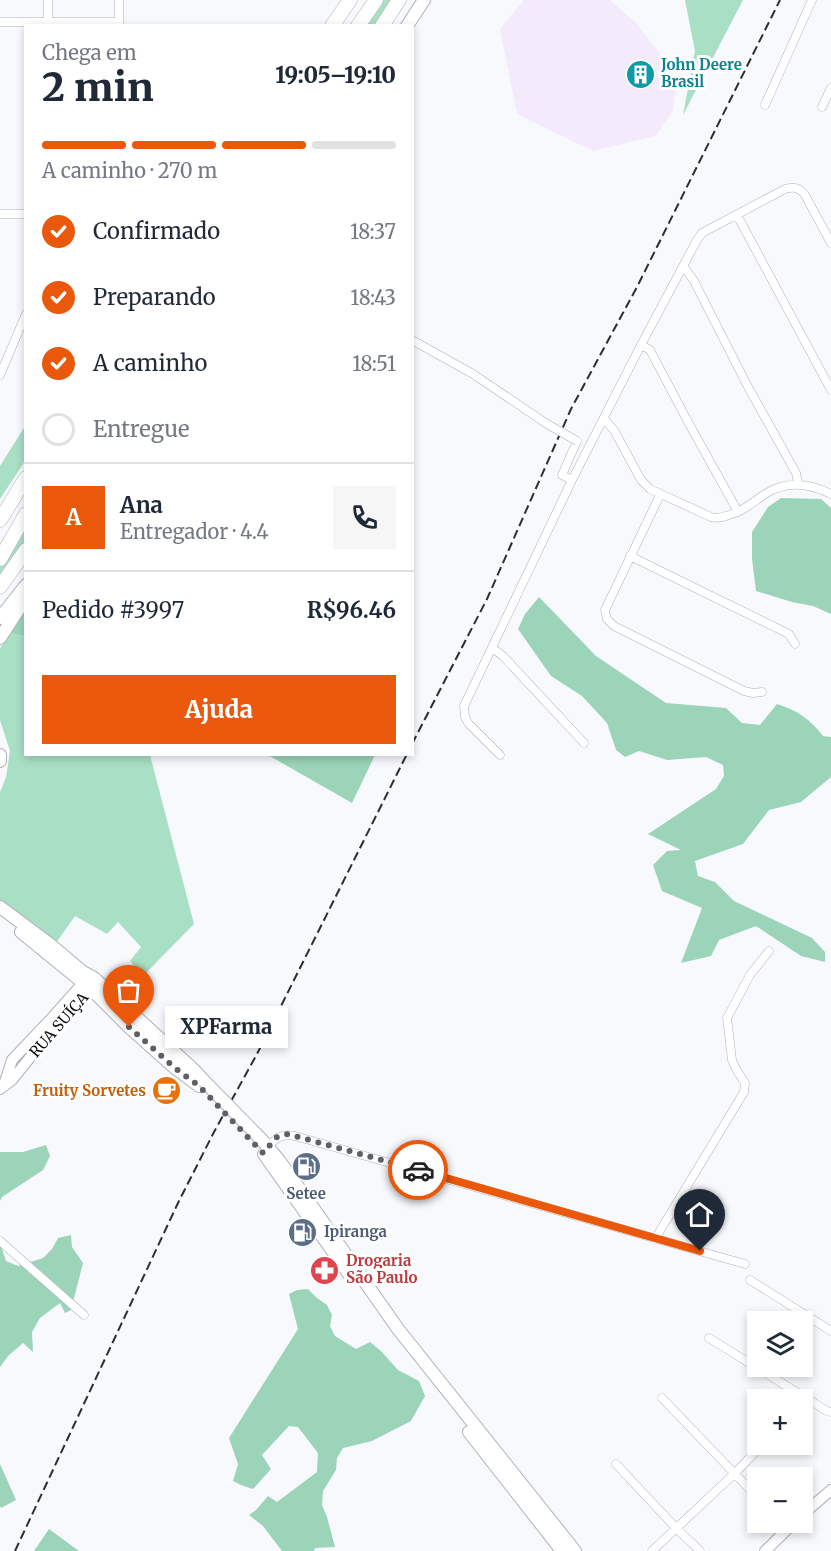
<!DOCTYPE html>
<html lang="pt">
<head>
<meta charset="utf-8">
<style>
  body { margin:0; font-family:Merriweather,serif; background:#f6f6f7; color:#1f2937; height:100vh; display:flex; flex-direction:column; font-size:22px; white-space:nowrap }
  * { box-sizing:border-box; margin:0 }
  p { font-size:20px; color:#747a83 }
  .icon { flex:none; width:33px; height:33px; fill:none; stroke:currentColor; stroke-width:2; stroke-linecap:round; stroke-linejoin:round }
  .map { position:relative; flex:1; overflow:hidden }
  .drawer { position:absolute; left:24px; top:24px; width:390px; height:732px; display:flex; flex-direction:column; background:#fff; border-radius:0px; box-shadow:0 3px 9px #0003 }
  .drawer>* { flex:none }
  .tools { position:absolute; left:747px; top:1311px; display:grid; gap:12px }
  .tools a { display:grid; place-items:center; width:66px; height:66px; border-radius:0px; background:#fff; box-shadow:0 3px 9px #0003; font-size:30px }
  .pin { position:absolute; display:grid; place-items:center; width:51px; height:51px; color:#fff; margin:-62px -26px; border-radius:50% 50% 50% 0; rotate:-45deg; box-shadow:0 0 6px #0007 }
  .pin .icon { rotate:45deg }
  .courier { position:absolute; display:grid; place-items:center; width:60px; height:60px; margin:-30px; border:4px solid #ea580c; border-radius:50%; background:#fff; color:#222; box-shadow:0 2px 8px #0007 }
  .bubble { position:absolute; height:42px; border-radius:0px; background:#fff; box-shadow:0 3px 9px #0003; font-size:20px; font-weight:800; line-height:42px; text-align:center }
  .head em { font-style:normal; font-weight:800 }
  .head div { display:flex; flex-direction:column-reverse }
  .head { display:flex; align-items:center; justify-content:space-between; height:102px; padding:0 18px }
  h1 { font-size:39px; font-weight:800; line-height:45px }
  .bar { display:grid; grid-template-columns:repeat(4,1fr); gap:9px 6px; align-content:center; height:72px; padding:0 18px }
  .bar i { height:8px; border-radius:4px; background:#e0e1e3 }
  .bar .selected { background:#ea580c }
  .bar p { grid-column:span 4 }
  .line { display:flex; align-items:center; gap:15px; padding:0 18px; border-top:2px solid #e0e1e3 }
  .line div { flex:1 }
  .round { display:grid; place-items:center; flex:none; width:63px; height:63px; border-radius:0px; background:#f6f6f7 }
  ol { padding:0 18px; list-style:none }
  li { display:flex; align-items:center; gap:18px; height:66px }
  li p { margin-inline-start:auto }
  li .icon { padding:6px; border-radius:50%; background:#ea580c; color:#fff; stroke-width:4 }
  li:last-child { color:#747a83 }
  li i { width:33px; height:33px; border:3px solid #e0e1e3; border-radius:50% }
  .primary-button { display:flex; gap:12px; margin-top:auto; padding:12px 18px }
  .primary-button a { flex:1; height:69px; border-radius:0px; background:#ea580c; color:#fff; font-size:24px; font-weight:800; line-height:69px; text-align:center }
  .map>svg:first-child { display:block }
  .commercial { fill:#f3ebfc }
  .green { fill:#a9dfc4 }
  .forest { fill:#9cd4b9 }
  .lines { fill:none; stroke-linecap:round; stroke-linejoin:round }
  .street-casing { stroke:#adb1bb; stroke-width:9 }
  .secondary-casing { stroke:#adb1bb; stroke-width:12 }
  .primary-casing { stroke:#adb1bb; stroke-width:14 }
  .highway-casing { stroke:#adb1bb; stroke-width:15 }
  .street { stroke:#fff; stroke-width:8 }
  .secondary { stroke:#fff; stroke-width:10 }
  .primary { stroke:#fff; stroke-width:12 }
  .highway { stroke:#fff; stroke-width:14 }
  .rail { stroke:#2d2e31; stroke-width:2; stroke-dasharray:9 4.5; stroke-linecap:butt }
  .street-bridge-casing { stroke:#adb1bb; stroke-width:9; stroke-linecap:butt }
  .primary-bridge-casing { stroke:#adb1bb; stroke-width:14; stroke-linecap:butt }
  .street-bridge { stroke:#fff; stroke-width:8 }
  .primary-bridge { stroke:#fff; stroke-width:12 }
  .done { stroke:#5f6064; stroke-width:6; stroke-dasharray:0 10.8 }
  .route { stroke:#ea580c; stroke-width:8 }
  .labels { text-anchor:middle; stroke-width:6; stroke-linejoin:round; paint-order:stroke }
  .culture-label { font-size:15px; font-weight:bold; fill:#0d838f; stroke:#fff; text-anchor:start }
  .street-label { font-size:15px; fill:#0d0e11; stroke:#fff }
  .food-label { font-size:15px; font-weight:bold; fill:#c56008; stroke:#fff; text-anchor:end }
  .service-label { font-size:15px; font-weight:bold; fill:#4e5e75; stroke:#fff }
  .health-label { font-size:15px; font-weight:bold; fill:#be3a42; stroke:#fff; text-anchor:start }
</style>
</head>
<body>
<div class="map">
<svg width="831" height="1551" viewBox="0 0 831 1551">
  <rect width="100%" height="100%" fill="#f7f9fd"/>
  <path class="commercial" d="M524,0h86l27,24 33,43 6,21 -3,22 -17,26 -63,15 -76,-37 -17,-85z"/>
  <path class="green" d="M381,0h14l-17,25 -14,1z
    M685,0h58l-60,115 12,-64z
    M25,426v35l-25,38v-33z
    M25,528v17l-25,37v-16z
    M9,633l16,3 1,118 124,1 44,169 -50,51 -14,-14 11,-14 -23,-25 -11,12 -32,-18 -19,27 -56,-40v-111l6,-15 4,-26 -10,-31v-71z"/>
  <path class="forest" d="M781,498l40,1 10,9v106l-18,-8 -21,-4 -36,-11 -4,-32v-27l16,-25z
    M539,597l57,59 70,47 60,5 16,15 18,2 17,-21c20,6 33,15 46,32l8,1v40l-30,25 -32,8 -26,34 -48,17 3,15 17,6 19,19 78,37 13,14v10l-24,-6 -45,-30 -37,14 -8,16 -30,7 21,-55 -40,-17 -9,-26 14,-14 14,-1 -33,-16 68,-45 8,-13 -1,-11 -17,-8 -39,3 -28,-9 -14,6 -9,-7 -9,-27 -25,-27 -31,-20 -33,-47 7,-15z
    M25,610v26l-16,-3z
    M268,755h107l-23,48z
    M46,1145l4,11 -7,14 -41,27 -2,4v-49h23z
    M71,1235l1,12 11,16 -12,47 -6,3 -5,-10 -20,15 -8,14 1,20 -10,-9 -15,13 -8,11v-124l6,18 12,5 25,-8 9,-9 6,-11z
    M308,1289l9,9 10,7 5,10 -2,11 5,10 21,13 14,-7 11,9 17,19 21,11 6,15 -14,25 -39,20 -29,7 -6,10 -1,12 -13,21 -1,14 5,12 8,30 -20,1 -1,3h-32l-19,-25 -14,-11 7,-5 12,-14 9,6 40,-30 1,-19 -20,-26 -9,-1 -27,29 9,14 -18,20 -12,-4 -8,-4 5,-17 -9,-26 69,-109 -9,-35 8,-4z
    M0,1464l16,36 -15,8 -1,-2z
    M49,1529l30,22h-45z"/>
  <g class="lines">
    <defs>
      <path id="street" d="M48,0v26
        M119,0v26
        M0,22h119
        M765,105l47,-105
        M822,107l9,-19
        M0,214h26
        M737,215l94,175
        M684,267l10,14 53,104 49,88 2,10
        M412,340l61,34 74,50
        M641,345l9,5 38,72 50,90
        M0,375l26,-61
        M604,419l10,11 27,50 9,9 61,28c7,2 12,0 18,-2 15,-4 24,-13 36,-21 22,-14 44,-11 66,0
        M572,480l-10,-5 15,-34
        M660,495l-55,115 2,9 7,7 130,65 9,2 9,-1
        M630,556l159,78 6,10
        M492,648l11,8 81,87
        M500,755l-32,-32 -3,-6 -1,-11 108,-226 69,-135 56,-105 5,-7 83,-44c9,-3 15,-1 20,6l26,48
        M267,1149c8,-11 14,-16 28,-13l450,128
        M655,1239l89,-147 1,-9 -9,-14 -4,-9 -5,-42 23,-43 19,-24
        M0,1241l84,74
        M750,1280l81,51
        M709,1338l118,73 4,1
        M662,1398l96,100
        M616,1464l60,64 24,23
        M652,1551l82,-77 29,-30"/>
      <path id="secondary" d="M4,1085l8,-25 38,-40 33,-37
        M0,1089l12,-9 24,-30 55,-61
        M802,1515l29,-25
        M765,1551l30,-29"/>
      <path id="primary" d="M407,26l17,-26
        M0,618l26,-33
        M0,638l26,-40
        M0,755v6
        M0,907l51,38 32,27 11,6 101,93 9,10
        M21,932l70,57 38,38 46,41 24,18
        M262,1140l16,19 31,43 89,127 177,222
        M264,1154l87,123
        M469,1432l93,119"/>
      <path id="highway" d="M332,26l18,-26
        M358,26l18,-26
        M382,26l17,-26
        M0,520l26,-42
        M0,559l26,-45
        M0,587l26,-37"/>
    </defs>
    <use href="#street" class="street-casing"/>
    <use href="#secondary" class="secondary-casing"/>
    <use href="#primary" class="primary-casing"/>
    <use href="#highway" class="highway-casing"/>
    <use href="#street" class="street"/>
    <use href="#secondary" class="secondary"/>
    <use href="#primary" class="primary"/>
    <use href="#highway" class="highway"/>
    <path class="rail" d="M412,744l75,-145 84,-190 66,-122 143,-287
      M15,1551l163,-348 36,-71 43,-78 150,-300"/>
    <defs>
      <path id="street-bridge" d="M547,424l30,17"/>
      <path id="primary-bridge" d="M204,1081l58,59"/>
    </defs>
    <use href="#street-bridge" class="street-bridge-casing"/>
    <use href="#primary-bridge" class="primary-bridge-casing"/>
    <use href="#street-bridge" class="street-bridge"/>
    <use href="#primary-bridge" class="primary-bridge"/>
  </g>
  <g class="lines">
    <path class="done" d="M129,1027l46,41 24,18 64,67 14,-16 11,-3 130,36"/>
    <path class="route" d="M418,1170l282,81"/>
  </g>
  <defs>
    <symbol id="building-disc" viewBox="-11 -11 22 22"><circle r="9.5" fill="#0f9aa8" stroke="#fff"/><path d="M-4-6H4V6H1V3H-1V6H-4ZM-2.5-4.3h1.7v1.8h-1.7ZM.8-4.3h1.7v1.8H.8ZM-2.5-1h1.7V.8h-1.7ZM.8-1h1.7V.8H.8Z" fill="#fff"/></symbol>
    <symbol id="cafe-disc" viewBox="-11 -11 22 22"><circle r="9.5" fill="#e8710a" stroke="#fff"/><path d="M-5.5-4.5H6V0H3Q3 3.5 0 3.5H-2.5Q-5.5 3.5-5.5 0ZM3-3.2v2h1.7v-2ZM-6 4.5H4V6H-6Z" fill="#fff"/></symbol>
    <symbol id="fuel-disc" viewBox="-11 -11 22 22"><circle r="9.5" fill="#5c6f8a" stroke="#fff"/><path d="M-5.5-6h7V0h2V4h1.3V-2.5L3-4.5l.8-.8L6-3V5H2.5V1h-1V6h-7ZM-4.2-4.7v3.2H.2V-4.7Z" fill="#fff"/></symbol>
    <symbol id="pharmacy-disc" viewBox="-11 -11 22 22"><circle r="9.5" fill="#e0444e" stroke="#fff"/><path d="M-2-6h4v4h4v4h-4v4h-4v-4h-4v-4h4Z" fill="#fff"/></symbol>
  </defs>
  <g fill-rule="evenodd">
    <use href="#building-disc" x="624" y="58" width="33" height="33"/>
    <use href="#cafe-disc" x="150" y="1074" width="33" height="33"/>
    <use href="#fuel-disc" x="290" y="1150" width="33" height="33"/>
    <use href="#fuel-disc" x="286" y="1216" width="33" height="33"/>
    <use href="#pharmacy-disc" x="308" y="1254" width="33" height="33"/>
  </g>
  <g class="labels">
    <g class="culture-label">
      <text x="661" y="70">John Deere<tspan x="661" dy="17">Brasil</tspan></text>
    </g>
    <g class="street-label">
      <text transform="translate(59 1025) rotate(-49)" y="5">RUA SUÍÇA</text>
    </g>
    <g class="food-label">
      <text x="146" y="1096">Fruity Sorvetes</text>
    </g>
    <g class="service-label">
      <text x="306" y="1199">Setee</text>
      <text x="324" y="1237" text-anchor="start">Ipiranga</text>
    </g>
    <g class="health-label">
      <text x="346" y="1266">Drogaria<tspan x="346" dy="17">São Paulo</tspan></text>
    </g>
  </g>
</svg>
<div class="tools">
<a><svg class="icon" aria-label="layers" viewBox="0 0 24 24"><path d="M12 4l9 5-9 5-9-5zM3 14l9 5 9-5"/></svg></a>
<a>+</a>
<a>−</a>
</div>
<div class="pin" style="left:129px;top:1027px;background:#ea580c"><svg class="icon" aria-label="bag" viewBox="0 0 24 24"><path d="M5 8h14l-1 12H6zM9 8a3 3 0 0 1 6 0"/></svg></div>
<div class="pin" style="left:700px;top:1251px;background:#1f2937"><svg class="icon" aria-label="home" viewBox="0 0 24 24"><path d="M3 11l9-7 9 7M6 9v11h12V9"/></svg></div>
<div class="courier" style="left:418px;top:1170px"><svg class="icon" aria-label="car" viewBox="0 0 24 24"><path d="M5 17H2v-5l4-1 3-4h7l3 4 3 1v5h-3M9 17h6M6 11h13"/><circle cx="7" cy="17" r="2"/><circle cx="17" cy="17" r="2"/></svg></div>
<div class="bubble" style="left:165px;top:1006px;width:123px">XPFarma</div>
<section class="drawer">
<div class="head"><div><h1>2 min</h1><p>Chega em</p></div><em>19:05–19:10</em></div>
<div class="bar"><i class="selected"></i><i class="selected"></i><i class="selected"></i><i></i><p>A caminho · 270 m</p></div>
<ol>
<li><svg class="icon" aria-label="check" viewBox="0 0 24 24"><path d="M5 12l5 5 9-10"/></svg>Confirmado<p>18:37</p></li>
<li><svg class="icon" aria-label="check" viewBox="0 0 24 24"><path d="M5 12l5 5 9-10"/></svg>Preparando<p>18:43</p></li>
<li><svg class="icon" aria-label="check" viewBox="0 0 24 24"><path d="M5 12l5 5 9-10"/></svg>A caminho<p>18:51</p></li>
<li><i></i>Entregue</li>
</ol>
<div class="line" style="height:108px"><b class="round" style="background:#ea580c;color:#fff">A</b><div><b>Ana</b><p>Entregador · 4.4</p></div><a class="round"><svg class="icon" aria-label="phone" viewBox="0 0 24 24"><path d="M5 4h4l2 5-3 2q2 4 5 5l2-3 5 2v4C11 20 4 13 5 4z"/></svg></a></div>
<div class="line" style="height:78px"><div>Pedido #3997</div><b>R$96.46</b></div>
<div class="primary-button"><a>Ajuda</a></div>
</section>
</div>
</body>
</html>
